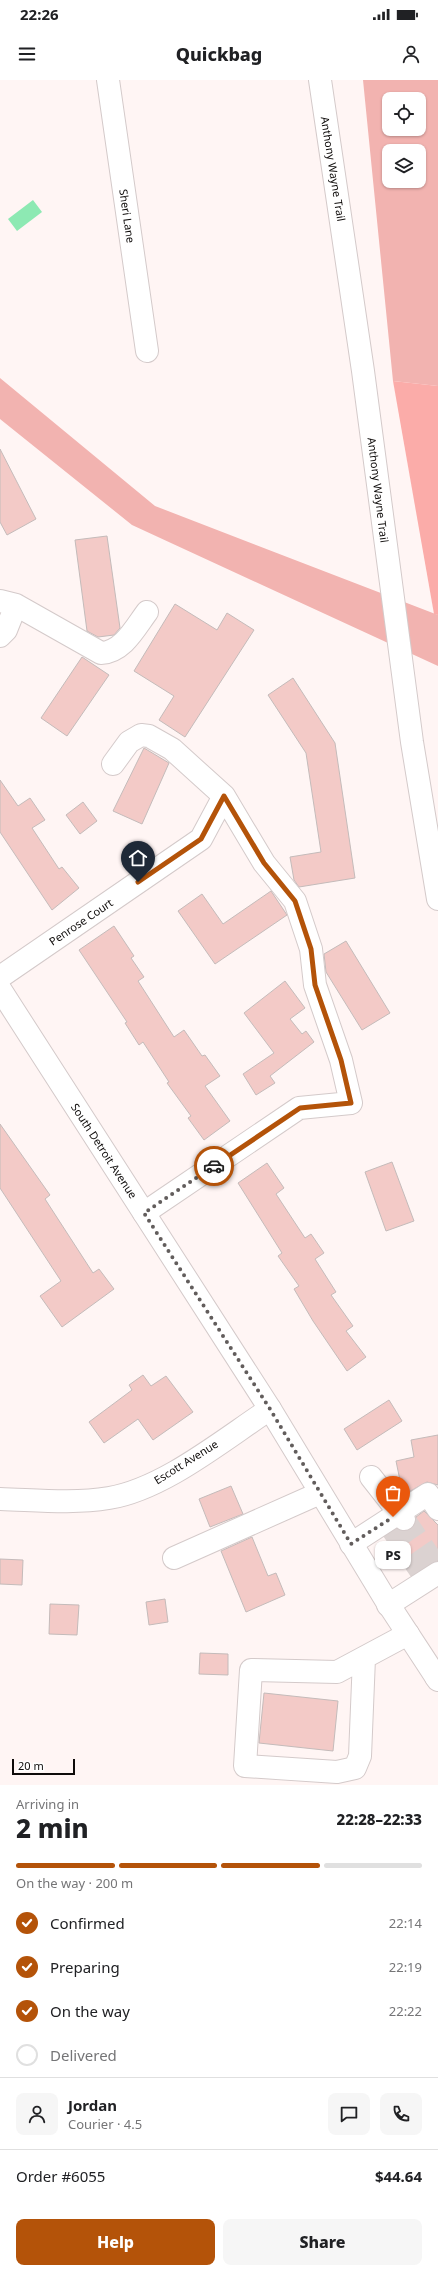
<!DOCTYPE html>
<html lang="en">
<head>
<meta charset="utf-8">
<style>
  body { margin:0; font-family:"Noto Sans",sans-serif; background:#f6f6f6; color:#202124; height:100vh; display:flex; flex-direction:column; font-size:15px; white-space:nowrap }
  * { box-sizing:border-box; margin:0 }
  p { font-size:13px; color:#757577 }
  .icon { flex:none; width:22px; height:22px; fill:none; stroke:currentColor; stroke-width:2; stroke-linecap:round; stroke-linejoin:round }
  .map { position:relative; height:1705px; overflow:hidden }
  .side { display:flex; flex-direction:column; background:#fff; flex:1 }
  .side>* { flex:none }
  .fabs { position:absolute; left:382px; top:12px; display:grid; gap:8px }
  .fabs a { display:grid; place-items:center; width:44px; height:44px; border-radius:8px; background:#fff; box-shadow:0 1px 3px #0004; font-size:20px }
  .scale { position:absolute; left:12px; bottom:10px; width:63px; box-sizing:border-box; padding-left:4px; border:2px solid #0e0b0a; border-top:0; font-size:11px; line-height:14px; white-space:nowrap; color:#0e0b0a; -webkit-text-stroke:3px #fff; paint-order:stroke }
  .pin { position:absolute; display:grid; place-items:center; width:34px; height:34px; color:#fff; margin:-41px -17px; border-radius:50% 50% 50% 0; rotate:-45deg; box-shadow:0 0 4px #0007 }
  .pin .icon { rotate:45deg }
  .courier { position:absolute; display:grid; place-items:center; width:40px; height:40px; margin:-20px; border:3px solid #b45309; border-radius:50%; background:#fff; color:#222; box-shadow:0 1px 5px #0007 }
  .bubble { position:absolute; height:28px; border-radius:8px; background:#fff; box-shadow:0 1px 3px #0004; font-size:13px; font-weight:800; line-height:28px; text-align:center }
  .summary em { font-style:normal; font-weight:800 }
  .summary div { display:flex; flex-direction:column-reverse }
  .summary { display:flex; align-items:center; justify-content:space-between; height:68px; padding:0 16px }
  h1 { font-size:26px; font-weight:800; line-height:30px }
  .bar { display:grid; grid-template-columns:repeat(4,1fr); gap:6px 4px; align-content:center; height:48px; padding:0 16px }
  .bar i { height:5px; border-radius:3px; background:#e0e0e0 }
  .bar .current { background:#b45309 }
  .bar p { grid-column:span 4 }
  .line { display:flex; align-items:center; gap:10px; padding:0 16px; border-top:1px solid #e0e0e0 }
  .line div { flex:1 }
  .round { display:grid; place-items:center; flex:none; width:42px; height:42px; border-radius:8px; background:#f6f6f6 }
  ol { padding:0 16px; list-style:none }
  li { display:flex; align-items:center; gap:12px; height:44px }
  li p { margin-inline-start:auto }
  li .icon { padding:4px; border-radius:50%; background:#b45309; color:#fff; stroke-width:4 }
  li:last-child { color:#757577 }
  li i { width:22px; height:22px; border:2px solid #e0e0e0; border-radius:50% }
  .action { display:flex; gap:8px; margin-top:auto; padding:8px 16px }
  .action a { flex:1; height:46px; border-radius:8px; background:#b45309; color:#fff; font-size:16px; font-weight:800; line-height:46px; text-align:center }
  .action a+a { background:#f6f6f6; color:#202124 }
  .status { display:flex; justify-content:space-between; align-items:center; height:28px; padding:0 20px; background:#fff; direction:ltr }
  .status svg { height:11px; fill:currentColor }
  header { display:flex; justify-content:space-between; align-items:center; height:52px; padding:0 16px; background:#fff; font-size:18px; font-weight:800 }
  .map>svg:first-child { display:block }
  .green { fill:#f2b3b0; fill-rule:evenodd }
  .forest { fill:#fbaca9 }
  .water { fill:#8de9b3 }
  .building { fill:#f3cac7; stroke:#c4bbba }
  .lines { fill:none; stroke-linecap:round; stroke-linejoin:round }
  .minor-tunnel { stroke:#dbd2d1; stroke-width:22; stroke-dasharray:22 11; stroke-linecap:butt }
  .minor-casing { stroke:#d4caca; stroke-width:24 }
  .major-casing { stroke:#d4caca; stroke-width:24 }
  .highway-casing { stroke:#d4caca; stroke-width:24 }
  .minor { stroke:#fff; stroke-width:22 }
  .major { stroke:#fff; stroke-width:22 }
  .highway { stroke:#fff; stroke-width:22 }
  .done { stroke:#625d5c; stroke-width:4; stroke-dasharray:0 7.2 }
  .route { stroke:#b45309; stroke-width:5 }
  .labels { text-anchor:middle; stroke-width:3; stroke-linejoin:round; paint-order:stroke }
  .street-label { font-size:11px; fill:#0e0b0a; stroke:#fff }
</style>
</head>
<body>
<div class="status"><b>22:26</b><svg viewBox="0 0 49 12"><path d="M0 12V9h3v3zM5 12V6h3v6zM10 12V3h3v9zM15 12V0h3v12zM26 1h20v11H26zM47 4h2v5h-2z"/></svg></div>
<header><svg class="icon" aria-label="menu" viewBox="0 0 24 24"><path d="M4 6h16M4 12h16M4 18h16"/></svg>Quickbag<svg class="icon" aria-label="person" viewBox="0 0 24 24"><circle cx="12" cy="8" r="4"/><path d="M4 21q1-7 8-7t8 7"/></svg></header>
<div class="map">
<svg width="438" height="1705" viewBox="0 0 438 1705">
  <rect width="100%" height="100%" fill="#fff5f4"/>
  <path class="green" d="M363,0h75v306l-45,-5zM389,19h30v30h-30zM389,71h30v30h-30z
    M0,298l155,128 283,109v51l-306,-141 -132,-106z"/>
  <path class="forest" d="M393,301l45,5v229l-4,-1z"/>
  <path class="water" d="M33,120l9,12 -25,19 -9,-12z"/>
  <path class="building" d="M0,369l36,70 -29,16 -7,-13z
    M107,456l13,92 -6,7 -16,2 -11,-6 -12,-91z
    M175,524l42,26 10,-17 27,17 -69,107 -26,-17 15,-24 -40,-25z
    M82,577l27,18 -42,61 -26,-18z
    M293,598l42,65 20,135 -56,9 -5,-7 -4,-23 31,-5 -15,-99 -38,-58z
    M144,668l25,15 -27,61 -29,-13z
    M0,700l18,26 12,-8 15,22 -13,8 27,41 3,-2 17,21 -27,22 -52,-78z
    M83,722l14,19 -17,13 -14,-19z
    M271,811l16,24 -72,49 -37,-53 24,-17 21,30z
    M114,846l20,30 -3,2 13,19 -6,4 36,56 10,-7 18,26 3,-1 15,21 -15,10 25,35 -26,19 -16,-22 3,-2 -24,-33 2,-1 -26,-40 -4,3 -14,-22 2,-1 -48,-72z
    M346,861l44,72 -28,17 -36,-58 -2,-18z
    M285,901l20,27 -15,11 12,15 4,-3 8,11 -44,34 5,7 -19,12 -13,-21 31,-21 -30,-40z
    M0,1044l50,71 -5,4 48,74 6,-4 15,20 -52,38 -22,-31 21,-15 -61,-93z
    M392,1082l22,59 -28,10 -21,-59z
    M267,1083l17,25 -8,6 29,44 6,-4 13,19 -9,6 21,33 -5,3 22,31 -7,5 20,26 -19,14 -34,-50 -19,-32 5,-3 -21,-30 4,-3 -44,-70z
    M143,1295l8,11 15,-10 27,36 -40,28 -15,-21 -34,24 -15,-21 43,-32 -3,-5z
    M389,1320l13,21 -45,29 -13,-21z
    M438,1355v50l-11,-3 -24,13 -7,-34 18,-4 -3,-17z
    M231,1406l12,28 -33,13 -11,-28z
    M424,1431l14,14v35l-25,14 -26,-39 10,-6 8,2 6,-2 5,-6v-6z
    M252,1457l16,39 8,-3 9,22 -39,17 -25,-61z
    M0,1479l23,1 -1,25 -22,-1z
    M165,1519l3,23 -19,3 -3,-23z
    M50,1524l29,1 -2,30 -28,-1z
    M200,1573l28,1v21l-29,-1z
    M264,1613l74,8 -5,50 -74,-8z"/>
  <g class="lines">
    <path class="minor-tunnel" d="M404,1439l30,44
      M391,1448l30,44"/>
    <defs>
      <path id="minor" d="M108,0l39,271
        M0,521l16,4 85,48c22,-1 34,-25 46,-41
        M0,556l6,-6 10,-25
        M113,684l16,-22 12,-7 8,1 23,13 52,47 40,67 31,38 16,48 4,36 26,75 10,43 -52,5 -155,105
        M0,897l201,-138 23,-43
        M371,1397l33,42
        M0,1419c36,1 73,5 109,-1 55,-9 115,-59 161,-89
        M351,1464l77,-50 10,15
        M174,1478l146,-65
        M388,1525l50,-32
        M364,1578l-4,98 -5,12 -18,4 -92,-6 6,-96 86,2 71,-38"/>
      <path id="major" d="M0,909l270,420 117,193 51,78"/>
      <path id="highway" d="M320,0l43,291 49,371 26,157
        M436,1597l2,1"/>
    </defs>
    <use href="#minor" class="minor-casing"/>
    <use href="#major" class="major-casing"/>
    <use href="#highway" class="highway-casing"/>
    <use href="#minor" class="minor"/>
    <use href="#major" class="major"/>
    <use href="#highway" class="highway"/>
  </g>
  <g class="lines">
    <path class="done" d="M214,1086l-70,47 126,196 81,135 42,-27"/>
    <path class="route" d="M138,802l63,-43 23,-43 40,67 31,38 16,48 4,36 26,75 10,43 -51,5 -86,58"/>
  </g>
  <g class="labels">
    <g class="street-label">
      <text transform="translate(333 89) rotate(81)" y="4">Anthony Wayne Trail</text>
      <text transform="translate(127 136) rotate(82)" y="4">Sheri Lane</text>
      <text transform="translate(378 410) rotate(83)" y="4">Anthony Wayne Trail</text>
      <text transform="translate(81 842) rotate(-34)" y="4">Penrose Court</text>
      <text transform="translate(104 1071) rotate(57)" y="4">South Detroit Avenue</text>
      <text transform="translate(186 1382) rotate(-32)" y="4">Escott Avenue</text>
    </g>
  </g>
</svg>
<div class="fabs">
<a><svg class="icon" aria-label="locate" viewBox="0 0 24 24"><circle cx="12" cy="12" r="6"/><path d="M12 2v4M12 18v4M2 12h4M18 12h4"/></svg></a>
<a><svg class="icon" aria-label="layers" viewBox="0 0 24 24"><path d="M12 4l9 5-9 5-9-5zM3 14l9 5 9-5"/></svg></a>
</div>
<div class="scale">20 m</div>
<div class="pin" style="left:393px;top:1437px;background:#ea580c"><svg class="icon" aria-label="bag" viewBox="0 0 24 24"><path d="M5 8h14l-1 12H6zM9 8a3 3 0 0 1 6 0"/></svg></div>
<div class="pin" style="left:138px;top:802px;background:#1f2937"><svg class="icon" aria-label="home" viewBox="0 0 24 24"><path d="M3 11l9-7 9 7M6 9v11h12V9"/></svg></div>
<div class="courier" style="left:214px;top:1086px"><svg class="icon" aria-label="car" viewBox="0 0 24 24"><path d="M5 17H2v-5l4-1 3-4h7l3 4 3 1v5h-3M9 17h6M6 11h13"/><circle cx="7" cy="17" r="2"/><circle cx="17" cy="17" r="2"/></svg></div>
<div class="bubble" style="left:375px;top:1461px;width:36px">PS</div>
</div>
<section class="side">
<div class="summary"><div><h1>2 min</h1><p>Arriving in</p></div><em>22:28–22:33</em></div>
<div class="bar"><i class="current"></i><i class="current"></i><i class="current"></i><i></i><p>On the way · 200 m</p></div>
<ol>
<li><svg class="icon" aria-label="check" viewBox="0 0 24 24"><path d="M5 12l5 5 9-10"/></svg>Confirmed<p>22:14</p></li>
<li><svg class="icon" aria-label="check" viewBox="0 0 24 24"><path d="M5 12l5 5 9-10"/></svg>Preparing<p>22:19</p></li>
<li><svg class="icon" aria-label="check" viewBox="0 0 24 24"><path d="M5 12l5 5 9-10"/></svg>On the way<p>22:22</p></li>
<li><i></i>Delivered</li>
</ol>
<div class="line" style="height:72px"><a class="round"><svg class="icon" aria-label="person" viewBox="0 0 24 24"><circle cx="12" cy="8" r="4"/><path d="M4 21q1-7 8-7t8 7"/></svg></a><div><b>Jordan</b><p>Courier · 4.5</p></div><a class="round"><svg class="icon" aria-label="chat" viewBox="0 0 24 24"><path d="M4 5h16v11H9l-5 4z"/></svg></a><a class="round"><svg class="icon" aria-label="phone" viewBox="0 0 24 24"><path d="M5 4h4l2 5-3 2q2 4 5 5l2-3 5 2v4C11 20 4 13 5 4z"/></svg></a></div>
<div class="line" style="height:52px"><div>Order #6055</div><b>$44.64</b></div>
<div class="action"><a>Help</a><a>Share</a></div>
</section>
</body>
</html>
